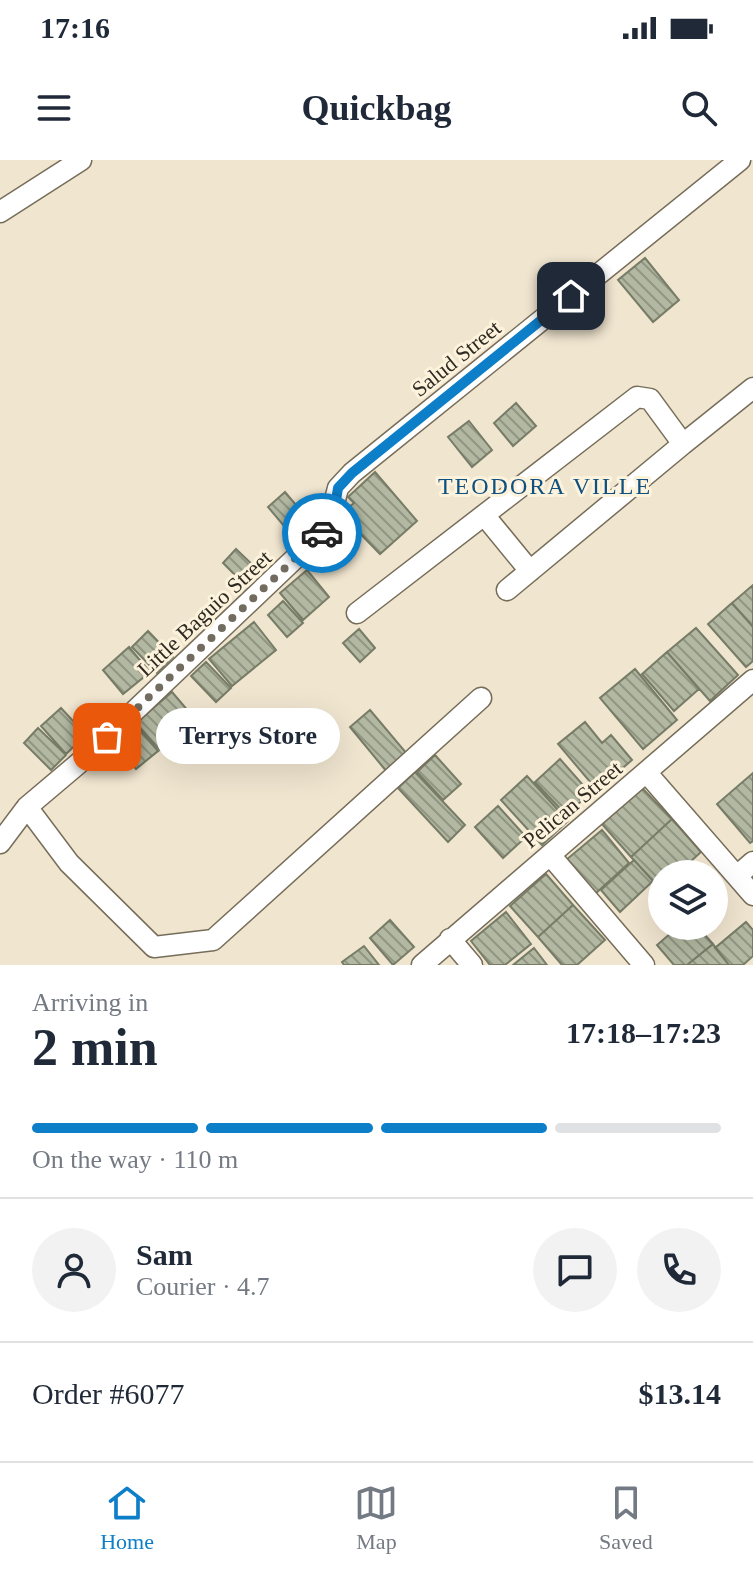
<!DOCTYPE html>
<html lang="en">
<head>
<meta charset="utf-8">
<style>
  body { margin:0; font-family:Georgia,serif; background:#f2f2f3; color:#1f2937; height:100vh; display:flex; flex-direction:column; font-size:30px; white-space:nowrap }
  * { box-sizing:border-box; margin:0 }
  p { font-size:26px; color:#747a83 }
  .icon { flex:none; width:44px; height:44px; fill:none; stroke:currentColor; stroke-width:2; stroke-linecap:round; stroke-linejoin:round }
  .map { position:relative; height:805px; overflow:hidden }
  .sheet { display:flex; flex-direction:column; background:#fff; flex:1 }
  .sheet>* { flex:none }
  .fabs { position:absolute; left:648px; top:700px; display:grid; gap:16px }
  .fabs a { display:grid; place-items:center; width:80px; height:80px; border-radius:50%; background:#fff; box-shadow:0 8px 32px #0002; font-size:40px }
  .pin { position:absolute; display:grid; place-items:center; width:68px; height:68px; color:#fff; margin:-34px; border-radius:16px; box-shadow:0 4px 12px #0006 }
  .courier { position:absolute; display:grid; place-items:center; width:80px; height:80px; margin:-40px; border:6px solid #0d7ec8; border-radius:50%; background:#fff; color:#222; box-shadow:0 2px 10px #0007 }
  .bubble { position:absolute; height:56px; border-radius:28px; background:#fff; box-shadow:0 8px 32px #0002; font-size:26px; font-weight:700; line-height:56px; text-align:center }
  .headline em { font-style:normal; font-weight:700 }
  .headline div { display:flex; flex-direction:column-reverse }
  .headline { display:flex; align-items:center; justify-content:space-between; height:136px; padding:0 32px }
  h1 { font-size:52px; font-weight:700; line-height:60px }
  .bar { display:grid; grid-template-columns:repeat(4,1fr); gap:12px 8px; align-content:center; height:96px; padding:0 32px }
  .bar i { height:10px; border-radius:6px; background:#e0e1e3 }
  .bar .selected { background:#0d7ec8 }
  .bar p { grid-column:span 4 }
  .line { display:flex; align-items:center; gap:20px; padding:0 32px; border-top:2px solid #e0e1e3 }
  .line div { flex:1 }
  .round { display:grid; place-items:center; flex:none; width:84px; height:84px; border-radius:42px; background:#f2f2f3 }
  .status { display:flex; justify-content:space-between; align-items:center; height:56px; padding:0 40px; background:#fff; direction:ltr }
  .status svg { height:22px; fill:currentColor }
  header { display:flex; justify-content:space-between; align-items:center; height:104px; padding:0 32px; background:#fff; font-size:36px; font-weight:700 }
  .tabs { display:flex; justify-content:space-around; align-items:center; height:112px; border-top:2px solid #e0e1e3; background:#fff; font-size:22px; color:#747a83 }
  .tabs a { display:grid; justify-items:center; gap:4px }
  .tabs .selected { color:#0d7ec8 }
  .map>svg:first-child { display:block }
  .building { fill:url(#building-back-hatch); stroke:#777c67; stroke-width:2 }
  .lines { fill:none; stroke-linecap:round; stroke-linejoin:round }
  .minor-casing { stroke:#766d59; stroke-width:23 }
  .minor { stroke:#fff; stroke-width:20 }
  .done { stroke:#726b5f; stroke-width:8; stroke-dasharray:0 14.4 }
  .route { stroke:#0d7ec8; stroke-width:10 }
  .labels { text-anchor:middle; stroke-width:6; stroke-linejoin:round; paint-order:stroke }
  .street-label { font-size:22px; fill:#2e2a22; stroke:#fdf2dc }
  .neighbourhood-label { font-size:24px; letter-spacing:2px; fill:#0e507f; stroke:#fdf2dc }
</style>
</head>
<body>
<div class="status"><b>17:16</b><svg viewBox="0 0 49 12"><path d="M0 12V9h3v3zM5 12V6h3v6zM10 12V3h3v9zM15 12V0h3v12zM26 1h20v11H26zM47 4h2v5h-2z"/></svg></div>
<header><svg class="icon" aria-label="menu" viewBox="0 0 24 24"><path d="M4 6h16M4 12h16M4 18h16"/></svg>Quickbag<svg class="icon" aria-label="search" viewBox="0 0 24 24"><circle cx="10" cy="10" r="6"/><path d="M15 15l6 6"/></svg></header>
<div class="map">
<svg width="753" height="805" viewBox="0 0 753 805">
  <defs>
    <pattern id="building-back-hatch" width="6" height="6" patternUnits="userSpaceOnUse" patternTransform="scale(2)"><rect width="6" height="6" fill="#b2b8a1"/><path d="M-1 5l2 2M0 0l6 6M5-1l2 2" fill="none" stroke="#919683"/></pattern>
  </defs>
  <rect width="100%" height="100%" fill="#f0e5cf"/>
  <path class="building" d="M645,98l34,42 -26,22 -35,-42z
    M516,243l20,23 -23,20 -19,-23z
    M469,261l23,29 -20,17 -24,-30z
    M375,312l42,49 -37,33 -32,-33 7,-6 -6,-8 5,-4 -6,-6z
    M285,332l33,39 -17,15 -33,-39z
    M236,389l22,21 -14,14 -21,-21z
    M307,410l22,27 -26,23 -23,-27z
    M753,425v42l-21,-24z
    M283,441l20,22 -16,14 -19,-22z
    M732,443l21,24v34l-7,6 -38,-43z
    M254,462l22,28 -44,36 -23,-27z
    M696,468l42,47 -28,26 -43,-49z
    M359,469l16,19 -15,14 -17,-19z
    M148,471l25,26 -16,16 -25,-26z
    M129,487l21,25 -27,22 -20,-24z
    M667,492l32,37 -25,22 -32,-37z
    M206,502l25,26 -15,14 -25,-26z
    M635,509l42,51 -34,29 -43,-51z
    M172,532l23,27 -35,31 -24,-27z
    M61,548l25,27 -20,19 -25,-28z
    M370,550l38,45 -21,17 -37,-45z
    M585,562l17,21 9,-8 21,25 -35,30 -39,-46z
    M134,563l24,28 -22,18 -23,-28z
    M38,568l28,27 -15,15 -27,-27z
    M435,595l26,29 -18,16 -26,-28z
    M560,599l30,34 -24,22 -31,-33z
    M415,612l50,53 -17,17 -50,-54z
    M753,613v68l-3,2 -33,-39z
    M527,616l41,45 -26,24 -41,-45z
    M642,628l30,31 -41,38 -29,-33z
    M498,646l28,31 -23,21 -28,-31z
    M672,659l29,33 -24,22h-15l-1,15 -30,-32z
    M602,670l27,33 -34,31 -29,-34z
    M634,700l19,21 -33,31 -19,-22z
    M546,714l27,31 -35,32 -28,-31z
    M573,745l32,35 -28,25h-15l-24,-28z
    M506,752l25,32 -26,21h-15l-19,-24z
    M390,760l24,27 -21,18 -23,-27z
    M746,762l7,8v26l-10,9h-14l-14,-17z
    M679,766h18l16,18 -26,21h-13l-17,-20z
    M713,784l16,21h-42z
    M364,786l15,19h-35l-2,-3z
    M534,788l13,17h-34z"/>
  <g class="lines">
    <defs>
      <path id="minor" d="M0,52l81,-52
        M484,355l46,56
        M507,430l176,-146
        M357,453l280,-216 13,2 33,45 70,-56
        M646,612l107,123
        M27,647l42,56 85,84 59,-7 268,-242
        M0,683l27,-36 58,-49 243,-231 10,-39 14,-15 388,-313
        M550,695l94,110
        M737,716l16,-14
        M450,779l22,26
        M422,805l331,-285"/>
    </defs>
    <use href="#minor" class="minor-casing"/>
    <use href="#minor" class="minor"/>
  </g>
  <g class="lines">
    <path class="done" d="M107,577l215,-204"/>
    <path class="route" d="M322,373l11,-14 5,-31 14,-15 219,-177"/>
  </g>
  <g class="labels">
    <g class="street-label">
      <text transform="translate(456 198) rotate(-39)" y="8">Salud Street</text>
      <text transform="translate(204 453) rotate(-43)" y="8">Little Baguio Street</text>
      <text transform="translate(572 644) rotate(-40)" y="8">Pelican Street</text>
    </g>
    <g class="neighbourhood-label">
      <text x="545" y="334">TEODORA VILLE</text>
    </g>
  </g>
</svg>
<div class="fabs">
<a><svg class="icon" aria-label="layers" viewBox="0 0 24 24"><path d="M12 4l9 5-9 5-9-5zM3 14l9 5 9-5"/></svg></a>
</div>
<div class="pin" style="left:107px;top:577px;background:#ea580c"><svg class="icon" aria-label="bag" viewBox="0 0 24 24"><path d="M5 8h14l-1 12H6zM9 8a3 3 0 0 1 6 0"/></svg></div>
<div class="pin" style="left:571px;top:136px;background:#1f2937"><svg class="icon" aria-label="home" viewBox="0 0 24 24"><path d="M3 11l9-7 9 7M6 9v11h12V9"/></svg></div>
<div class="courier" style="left:322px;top:373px"><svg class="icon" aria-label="car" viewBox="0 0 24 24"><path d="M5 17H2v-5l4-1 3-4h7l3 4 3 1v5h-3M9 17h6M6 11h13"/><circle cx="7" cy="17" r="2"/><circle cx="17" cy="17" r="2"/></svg></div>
<div class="bubble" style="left:156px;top:548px;width:184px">Terrys Store</div>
</div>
<section class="sheet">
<div class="headline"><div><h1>2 min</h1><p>Arriving in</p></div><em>17:18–17:23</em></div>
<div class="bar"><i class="selected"></i><i class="selected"></i><i class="selected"></i><i></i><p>On the way · 110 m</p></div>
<div class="line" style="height:144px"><a class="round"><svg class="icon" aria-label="person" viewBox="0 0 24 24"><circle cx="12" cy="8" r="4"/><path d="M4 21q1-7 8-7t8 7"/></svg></a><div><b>Sam</b><p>Courier · 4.7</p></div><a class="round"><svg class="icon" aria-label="chat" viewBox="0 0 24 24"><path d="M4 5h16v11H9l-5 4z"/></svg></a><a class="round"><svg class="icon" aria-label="phone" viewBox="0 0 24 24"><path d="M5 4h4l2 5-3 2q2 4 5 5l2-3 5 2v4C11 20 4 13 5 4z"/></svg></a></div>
<div class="line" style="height:104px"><div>Order #6077</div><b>$13.14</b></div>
</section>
<nav class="tabs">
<a class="selected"><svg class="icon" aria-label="home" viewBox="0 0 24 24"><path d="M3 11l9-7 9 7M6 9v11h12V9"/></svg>Home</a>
<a><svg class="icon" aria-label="map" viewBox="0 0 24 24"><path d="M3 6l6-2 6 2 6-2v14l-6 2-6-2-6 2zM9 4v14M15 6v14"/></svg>Map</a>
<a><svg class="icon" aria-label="saved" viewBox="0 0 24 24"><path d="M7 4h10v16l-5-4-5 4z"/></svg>Saved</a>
</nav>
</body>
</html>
